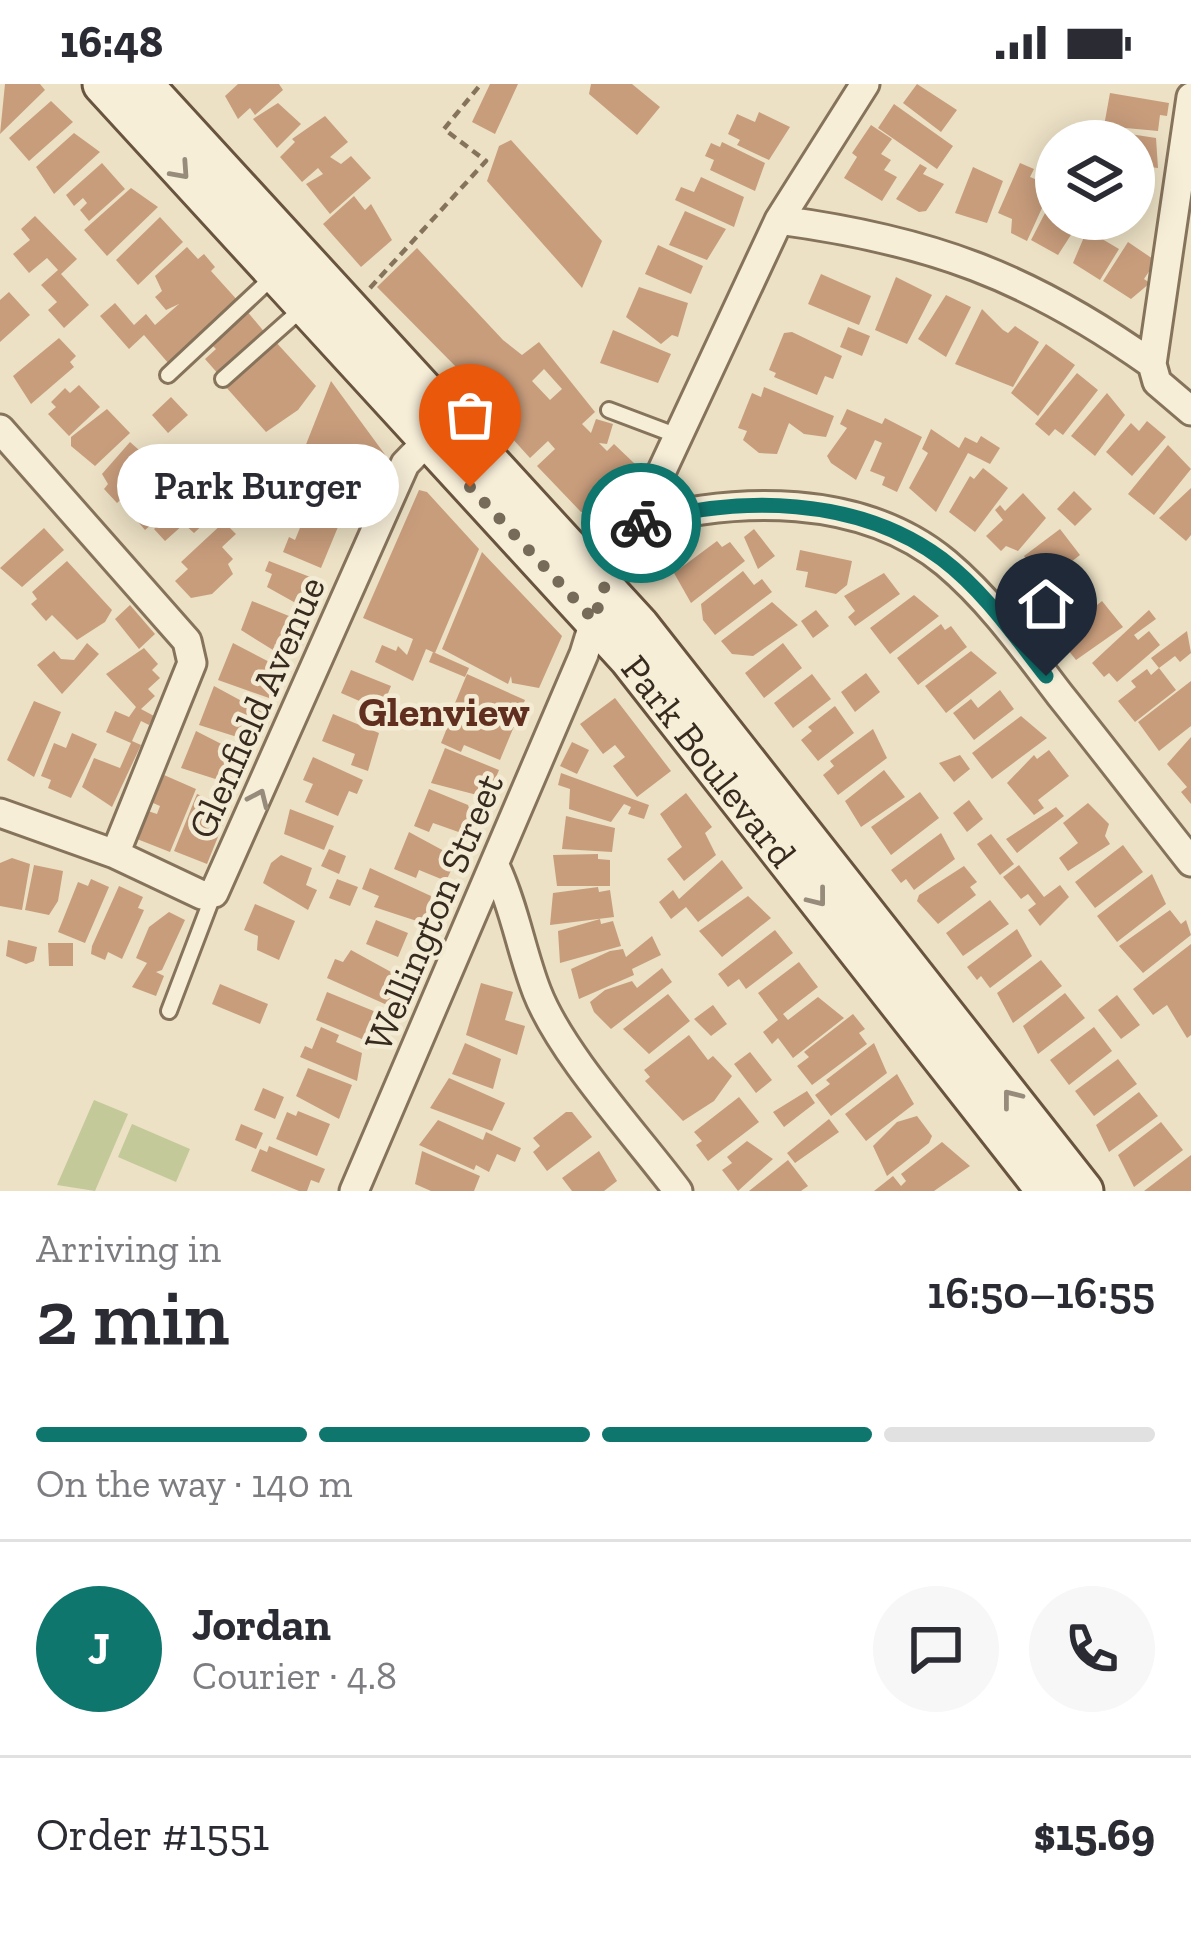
<!DOCTYPE html>
<html lang="en">
<head>
<meta charset="utf-8">
<style>
  body { margin:0; font-family:"Zilla Slab",serif; background:#f7f7f7; color:#2b2b33; height:100vh; display:flex; flex-direction:column; font-size:45px; white-space:nowrap }
  * { box-sizing:border-box; margin:0 }
  p { font-size:39px; color:#7c7c81 }
  .icon { flex:none; width:66px; height:66px; fill:none; stroke:currentColor; stroke-width:2; stroke-linecap:round; stroke-linejoin:round }
  .map { position:relative; height:1107px; overflow:hidden }
  .panel { display:flex; flex-direction:column; background:#fff; flex:1 }
  .panel>* { flex:none }
  .tools { position:absolute; left:1035px; top:36px; display:grid; gap:24px }
  .tools a { display:grid; place-items:center; width:120px; height:120px; border-radius:50%; background:#fff; box-shadow:0 6px 30px #0003; font-size:60px }
  .pin { position:absolute; display:grid; place-items:center; width:102px; height:102px; color:#fff; margin:-123px -51px; border-radius:50% 50% 50% 0; rotate:-45deg; box-shadow:0 0 12px #0007 }
  .pin .icon { rotate:45deg }
  .courier { position:absolute; display:grid; place-items:center; width:120px; height:120px; margin:-60px; border:9px solid #0f766e; border-radius:50%; background:#fff; color:#222; box-shadow:0 3px 15px #0007 }
  .bubble { position:absolute; height:84px; border-radius:42px; background:#fff; box-shadow:0 6px 30px #0003; font-size:39px; font-weight:600; line-height:84px; text-align:center }
  .headline em { font-style:normal; font-weight:600 }
  .headline div { display:flex; flex-direction:column-reverse }
  .headline { display:flex; align-items:center; justify-content:space-between; height:204px; padding:0 36px }
  h1 { font-size:78px; font-weight:600; line-height:90px }
  .bar { display:grid; grid-template-columns:repeat(4,1fr); gap:18px 12px; align-content:center; height:144px; padding:0 36px }
  .bar i { height:15px; border-radius:9px; background:#e1e1e2 }
  .bar .active { background:#0f766e }
  .bar p { grid-column:span 4 }
  .line { display:flex; align-items:center; gap:30px; padding:0 36px; border-top:3px solid #e1e1e2 }
  .line div { flex:1 }
  .round { display:grid; place-items:center; flex:none; width:126px; height:126px; border-radius:63px; background:#f7f7f7 }
  .status { display:flex; justify-content:space-between; align-items:center; height:84px; padding:0 60px; background:#fff; direction:ltr }
  .status svg { height:33px; fill:currentColor }
  .map>svg:first-child { display:block }
  .green { fill:#c3c999 }
  .building { fill:#c89d7c; fill-rule:evenodd }
  .lines { fill:none; stroke-linecap:round; stroke-linejoin:round }
  .lane-casing { stroke:#86735c; stroke-width:20 }
  .street-casing { stroke:#86735c; stroke-width:33 }
  .secondary-casing { stroke:#68543f; stroke-width:45 }
  .path { stroke:#86735c; stroke-width:4.5; stroke-dasharray:9 6; stroke-linecap:butt }
  .lane { stroke:#f7eed8; stroke-width:14 }
  .street { stroke:#f7eed8; stroke-width:27 }
  .secondary { stroke:#f7eed8; stroke-width:39 }
  .oneway { stroke:#978c7c }
  .done { stroke:#766b59; stroke-width:12; stroke-dasharray:0 21.6 }
  .route { stroke:#0f766e; stroke-width:15 }
  .labels { text-anchor:middle; stroke-width:9; stroke-linejoin:round; paint-order:stroke }
  .street-label { font-size:39px; fill:#372b1f; stroke:#f4ebd4 }
  .neighbourhood-label { font-size:42px; font-weight:bold; fill:#612f20; stroke:#f4ebd4 }
</style>
</head>
<body>
<div class="status"><b>16:48</b><svg viewBox="0 0 49 12"><path d="M0 12V9h3v3zM5 12V6h3v6zM10 12V3h3v9zM15 12V0h3v12zM26 1h20v11H26zM47 4h2v5h-2z"/></svg></div>
<div class="map">
<svg width="1191" height="1107" viewBox="0 0 1191 1107">
  <rect width="100%" height="100%" fill="#ece1c5"/>
  <path class="green" d="M94,1016l34,14 -33,77 -38,-6z
    M132,1040l58,25 -14,33 -58,-25z"/>
  <path class="building" d="M5,0h35l5,6 -45,44z
    M238,0h41l4,6 -28,25 -5,-7 -12,11 -13,-23z
    M490,0h28l-23,50 -23,-12z
    M591,0h41l28,23 -23,28 -48,-41z
    M917,0l40,26 -16,22 -38,-29z
    M1110,9l59,10 -2,13 -7,-1 -2,16 -54,-5z
    M51,17l22,21 -44,39 -20,-23z
    M278,19l23,21 -24,24 -24,-29z
    M894,20l59,42 -16,23 -59,-41z
    M759,28l31,15 -21,33 -32,-15 3,-5 -12,-6 9,-20 18,8z
    M325,32l23,26 -18,15 11,7 10,-8 20,22 -41,36 -24,-30 17,-10 -5,-6 -16,14 -22,-25 15,-15 -3,-3z
    M871,41l21,14 -11,15 10,6 -7,10 13,7 -15,24 -38,-23 13,-21 -5,-4z
    M1104,46l52,8 2,30 -24,-3v-24h-31z
    M74,49l26,19 -46,42 -18,-27z
    M511,56l91,101 -20,47 -95,-107 12,-35z
    M722,58l43,21 -10,28 -45,-21 4,-10 -9,-4 6,-13 9,4z
    M102,79l23,26 -36,32 -9,-11 7,-7 -4,-5 -9,8 -8,-11z
    M1020,79l14,6 -4,8 22,9 -25,55 -16,-8 1,-14 -14,-6z
    M920,80l7,4 -4,6 21,10 -18,27 -7,1 -23,-13z
    M973,83l30,14 -16,42 -32,-10z
    M701,93l43,20 -10,30 -59,-27 6,-13 13,5z
    M131,104l27,19 -51,49 -23,-26z
    M1056,108v27h21l1,5 -20,31 -27,-15z
    M354,112l11,14 6,-6 21,36 -31,27 -38,-43z
    M685,127l41,18 -19,31 -38,-15z
    M35,132l42,43 -16,15 28,31 -25,23 -16,-18 9,-8 -16,-17 17,-15 -11,-12 -18,15 -16,-19 17,-14 -9,-11z
    M160,133l23,25 -45,43 -22,-25z
    M1087,146l32,19 -19,31 -27,-17z
    M1128,158l28,19 -12,18 6,4 -19,16 -28,-18z
    M658,161l45,21 -12,28 -46,-20z
    M187,163l11,12 6,-5 11,13 -4,4 28,31 -70,62 -25,-29 -15,14 -29,-33 15,-13 19,22 12,-11 9,11 24,-21 -13,6 -11,-13 7,-6 -7,-15z
    M417,164l86,92 19,15 17,-13 56,70 -13,12 9,9 5,-14 17,5 -6,20 -8,-1 8,8 7,-7 21,20 -14,37 -12,11h-28l-44,-46 18,-17 -7,-8 -18,17 -70,-77 5,-5 -88,-89zM544,285l18,20 -12,11 -18,-19z
    M821,190l50,22 -12,29 -51,-21z
    M896,193l36,18 -25,49 -32,-14z
    M639,203l49,16 -10,34 -6,-2 -11,9 -35,-27z
    M9,208l21,23 -30,27v-42z
    M946,211l25,12 -25,50 -28,-18z
    M982,225l21,21 5,3 7,-7 24,16 -26,45 -58,-23z
    M246,226l20,24 -46,42 -15,-17 11,-10 -6,-6z
    M848,243l22,9 -8,20 -22,-9z
    M613,246l58,24 -13,29 -58,-20z
    M792,248l50,24 -9,23 -8,-3 -8,19 -43,-18 2,-4 -7,-3 15,-37z
    M59,254l17,18 -6,6 4,5 -43,37 -18,-28z
    M274,256l42,46 -18,24 -32,22 -41,-46z
    M1046,260l29,21 -37,51 -27,-23z
    M1077,289l21,17 -35,45 -8,-6 -6,7 -14,-12z
    M331,297l58,79 -25,49 -52,-18 16,-34 -23,-10z
    M79,301l21,22 -31,29 -21,-22 8,-7 -5,-5 14,-14 5,5z
    M764,303l70,29 -8,21 -22,-3 -15,-11 -12,31 -18,-1 -16,-13 4,-9 -9,-3 14,-35 9,4z
    M1107,309l18,22 -30,41 -24,-20z
    M171,313l17,18 -20,18 -16,-18z
    M107,325l23,24 -35,33 -24,-20v-9z
    M847,325l35,15 3,-6 37,19 -25,55 -15,-7 3,-8 -15,-6 12,-28 -7,-3 -19,40 -25,-17 -4,-7 20,-28 -7,-4z
    M1147,337l19,16 -34,39 -26,-24 25,-29 8,8z
    M931,345l28,19 6,-11 12,6 4,-7 19,12 -10,16 -22,-11 -32,59 -27,-24 19,-35 -6,-4z
    M130,358l27,24 -40,37 -13,-14 4,-5 -6,-10z
    M1168,361l23,24 -37,46 -26,-21z
    M983,384l25,20 -33,44 -26,-20 21,-36 4,3z
    M157,388l25,26 -37,32 -21,-25z
    M202,401l20,22 -28,26 -10,-9 -19,17 -11,-12z
    M1191,404v47l-5,6 -27,-23z
    M419,406l8,2 52,57 -44,104 -9,-4 -13,32 -38,-19 7,-17 14,6 2,-5 9,9 6,-16 -50,-21z
    M1074,407l18,18 -17,17 -18,-17z
    M1023,409l23,25 -28,33 -12,-5 -5,5 -15,-15 17,-16 -8,-10 5,-5 5,6z
    M305,410l40,16 -24,58 -38,-16 6,-15 6,3 11,-27 -7,-3z
    M224,438l12,12 -14,13 11,12 -5,5 5,10 -21,20 -21,4 -16,-17 13,-12 -7,-7z
    M44,444l20,22 -42,37 -22,-19z
    M754,445l21,27 -17,13 -14,-32z
    M1060,445l20,26 -45,35 -16,-20 9,-8 -4,-6z
    M717,457l5,6 8,-5 15,19 -54,42 -17,-30z
    M800,466l52,11 -5,24 -11,9 -31,-7 3,-15 -12,-2z
    M482,468l80,84 -23,52 -27,-5 -1,-7 -3,8 -66,-35z
    M67,477l45,49 -7,12 -28,18 -25,-25 -6,6 -15,-17 6,-5 -5,-7z
    M269,477l54,21 -10,23 -10,-3 -2,4 -34,-19 5,-13 -7,-3z
    M1074,486l21,27 -39,27 -17,-27z
    M743,487l11,14 8,-6 10,13 -57,43 -12,-15 -2,-16z
    M884,489l16,21 -45,32 -7,-9 7,-6 -11,-15z
    M914,511l25,21 -49,38 -20,-26z
    M252,517l59,24 -12,29 -24,-10 -2,6 -32,-20z
    M1102,517l21,26 -47,33 -8,-10 4,-4 -7,-15z
    M772,518l26,23 -45,31 -21,-2 -11,-13z
    M130,521l25,29 -16,15 -24,-30z
    M816,526l13,16 -16,12 -12,-17z
    M1149,526l7,9 -22,16 4,5 11,-9 11,14 -43,37 -8,-9 -5,4 -12,-14z
    M941,540l4,6 6,-4 16,21 -49,38 -21,-27z
    M1187,547l4,22 -11,9 -5,-6 -16,12 -8,-10z
    M87,559l12,11 -37,40 -25,-29 17,-14 7,8 13,1z
    M233,559l48,25 -12,30 -51,-18z
    M783,559l19,25 -38,30 -19,-25z
    M144,564l14,16 -6,6 8,8 -12,11 7,7 -14,13 13,7 -5,9 -8,-4 -9,20 9,4 -29,62 -30,-20 12,-29 26,10 11,-25 -25,-11 9,-21 14,6 7,-10 -30,-33z
    M971,567l26,22 -51,40 -21,-27z
    M433,568l36,16 -4,9 -36,-15z
    M1159,584l17,22 -41,32 -17,-21 18,-14 -5,-6 16,-12 4,6z
    M351,586l40,16 -14,34 -16,-7 3,-10 -23,-10z
    M866,589l14,19 -25,20 -14,-20z
    M467,590l58,26 -25,60 -36,-15 -3,7 -20,-9 14,-35 16,7 2,-4 -18,-8z
    M812,590l19,25 -38,29 -19,-25z
    M1191,597v45l-32,25 -21,-29z
    M214,602l48,26 -12,29 -51,-16z
    M1000,606l14,19 -40,31 -21,-27 18,-14 7,9z
    M615,614l56,73 -34,26 -24,-31 12,-9 -10,-12 -12,9 -23,-30z
    M34,617l27,11 -27,65 -27,-17z
    M835,622l19,27 -36,28 -17,-21 11,-9 -4,-4z
    M333,630l46,19 -11,38 -17,-6 4,-11 -33,-13z
    M1021,632l26,22 -55,41 -20,-26z
    M873,645l14,29 -49,37 -15,-20 11,-9 -4,-5z
    M196,647l47,24 -12,29 -50,-16z
    M72,649l25,11 -26,54 -23,-10 3,-8 -10,-4 13,-33 12,5z
    M1191,653v67l-10,-12 6,-5 -20,-23z
    M572,658l17,8 -12,24 -17,-8z
    M445,664l54,22 -5,12 -5,-2v9l-8,7 -50,-13z
    M1049,666l20,26 -31,24 6,8 -10,7 -27,-32 27,-28 3,4z
    M960,671l10,14 -16,13 -15,-19z
    M313,673l50,23 -6,14 -8,-3 -11,25 -33,-14 8,-18 -10,-4z
    M884,686l21,27 -44,30 -16,-26z
    M561,689l88,32 -5,14 -16,-5 3,-7 -7,-3 -13,18 -42,-13 1,-20 -12,-4z
    M164,691l32,14 -26,63 -33,-13 11,-28 9,3 3,-8 -7,-3z
    M429,705l39,16 5,16 -6,14 -34,-12 -4,9 -15,-6z
    M920,708l19,26 -48,37 -20,-28z
    M686,709l26,34 -7,6 11,22 -32,26 -17,-22 15,-12 -22,-33z
    M197,710l33,13 -23,57 -33,-13z
    M969,716l14,19 -16,13 -14,-19z
    M1088,719l21,21 -4,12 5,8 -42,27 -9,-13 19,-15 -15,-20z
    M1056,723l8,9 -47,37 -11,-14z
    M290,725l44,17 -10,24 -40,-16z
    M566,732l49,12 -3,24 -50,-3z
    M409,748l48,26 -11,23 -27,-11 -3,8 -22,-9z
    M941,749l14,26 -41,31 -8,-11 -5,4 -10,-13z
    M991,750l23,30 -14,11 -23,-31z
    M1123,761l20,27 -48,36 -20,-26z
    M329,765l17,7 -7,18 -18,-8z
    M598,770v5l12,1v26h-53l-4,-31z
    M281,771l31,13 -6,17 11,5 -9,20 -45,-27 8,-20z
    M12,774l18,6 -8,46 -22,-4v-43z
    M722,776l21,28 -45,34 -12,-15 -15,12 -12,-17 14,-12 6,9z
    M34,781l29,6 -5,30 -9,14 -24,-5z
    M1019,781l25,32 16,-12 9,12 -29,29 -12,-16 8,-6 -8,-10 -7,5 -18,-22z
    M964,782l13,16 -7,5 6,8 -38,29 -21,-23 2,-6z
    M370,784l61,28 -5,28 -52,-17 5,-11 -17,-7z
    M1152,790l14,30 -49,38 -20,-26z
    M91,795l18,8 -24,56 -27,-11 20,-50 10,4z
    M337,795l21,8 -8,19 -21,-8z
    M119,802l24,11 -5,11 6,2 -22,49 -14,-7 -3,8 -14,-6 1,-8z
    M598,803l1,5 11,-2 4,27 -64,8 3,-32z
    M748,812l23,22 -49,39 -23,-26z
    M990,816l19,24 -46,32 -17,-23z
    M255,820l40,17 -16,39 -22,-10 1,-14 -14,-6z
    M1170,826l11,14 5,-4 5,15 -48,38 -24,-27z
    M169,828l16,8 -23,50 -6,2 8,4 -8,20 -24,-9 15,-24 -11,-5 13,-31z
    M600,835l1,5 12,-3 8,25 -61,17 -2,-32z
    M376,836l32,13 -10,24 -32,-13z
    M1017,845l15,27 -42,32 -9,-12 -4,4 -10,-13z
    M775,846l18,23 -47,36 -7,-10 -11,8 -10,-13z
    M652,852l9,19 -29,14 2,6 -55,24 -8,-30 39,-18 13,-2 3,8z
    M8,856l29,7 -3,14 -8,3 -20,-8z
    M48,859h25v23h-24z
    M1191,860v91l-4,3 -20,-33 -14,10 -20,-26z
    M351,866l51,28 -15,27 -60,-27 8,-19 8,3z
    M1041,876l21,26 -49,37 -16,-30z
    M799,878l19,25 -35,27 5,6 30,-23 26,21 -51,40 -15,-20 -6,6 -9,-12 15,-12 -20,-27z
    M662,884l10,14 -61,47 -17,-17 -4,-10 15,-12 27,-9 5,7z
    M481,899l32,9 -8,28 20,6 -8,29 -51,-20z
    M220,900l48,20 -8,20 -48,-20z
    M327,908l54,22 -12,28 -53,-22z
    M1065,909l20,25 -47,36 -15,-28z
    M668,910l22,27 -41,33 -26,-25z
    M1117,911l23,30 -19,14 -23,-29z
    M713,921l14,19 -16,12 -17,-17z
    M853,930l12,15 -6,4 8,11 -55,41 -15,-19 12,-9 -5,-5z
    M321,943l18,8 -3,7 26,11 -5,28 -57,-24 5,-11 7,3z
    M1094,943l18,24 -43,34 -19,-25z
    M689,951l19,25 5,-4 19,20 -18,25 -31,20 -38,-40 5,-4 -6,-7z
    M465,959l36,16 -8,30 -41,-15z
    M874,959l13,30 -56,43 -16,-21 15,-11 -4,-4z
    M750,968l22,28 -16,13 -22,-29z
    M1118,975l19,25 -43,32 -19,-25z
    M308,984l44,17 -13,34 -43,-23z
    M897,990l17,30 -48,37 -21,-27z
    M449,994l56,25 -13,28 -62,-23z
    M263,1004l21,9 -9,22 -21,-9z
    M807,1007l8,12 -31,24 -11,-15z
    M1139,1008l19,24 -49,36 -13,-27z
    M739,1013l20,25 -51,39 -12,-16 6,-4 -8,-9z
    M298,1027l32,13 -13,32 -41,-17 11,-27 9,4z
    M566,1028h6l20,25 -45,34 -14,-19 7,-6 -7,-8z
    M917,1032l15,20 -3,7 -42,33 -14,-30 24,-24z
    M829,1035l10,13 -44,31 -8,-10z
    M438,1036l45,20 3,-8 35,16 -6,14 -18,-8 -8,18 -13,-7 -2,5 -55,-25z
    M1161,1038l22,28 -49,37 -16,-32z
    M241,1040l22,9 -7,16 -21,-9z
    M747,1057l26,18 -35,32 -16,-21 10,-7 -5,-6z
    M942,1058l28,24 -36,25h-60l19,-15 8,10 5,-5 -5,-7z
    M269,1062l56,23 -6,14 -8,-3 -4,11h-8l-48,-20 9,-22 7,3z
    M422,1067l58,25 -6,15h-43l-16,-7z
    M599,1067l18,30 -13,10h-32l-10,-13z
    M1191,1071v36h-47z
    M788,1076l20,26 -7,5h-52z"/>
  <g class="lines">
    <defs>
      <path id="lane" d="M168,291l107,-100
        M223,295l81,-72
        M609,326l69,26
        M169,927l45,-118"/>
      <path id="street" d="M1191,13l-39,267 5,18 34,29
        M779,136c150,20 249,56 373,144
        M0,345l187,212 5,22 -77,191
        M637,440c98,-28 225,-31 309,39 45,38 78,85 114,132 44,55 87,111 131,167
        M0,729l115,41 87,41 12,-2 191,-429 36,-37
        M496,784c19,41 25,83 41,124 24,62 100,144 141,199
        M354,1107l230,-537 32,-104 21,-26 142,-304 86,-136"/>
      <g id="secondary">
        <path id="s1" d="M103,0l526,574 418,533"/>
        <path d="M142,0l497,542 444,565"/>
      </g>
    </defs>
    <use href="#lane" class="lane-casing"/>
    <use href="#street" class="street-casing"/>
    <use href="#secondary" class="secondary-casing"/>
    <path class="path" d="M370,204l116,-127 -42,-32 37,-45"/>
    <use href="#lane" class="lane"/>
    <use href="#street" class="street"/>
    <use href="#secondary" class="secondary"/>
  </g>
  <defs><path id="oneway-chevron" d="M-2-3.5L2.5 0L-2 3.5" fill="none" stroke-width="1.6" stroke-linecap="round" stroke-linejoin="round" transform="scale(3)"/></defs>
  <g class="oneway">
    <use href="#oneway-chevron" transform="translate(181 87) rotate(48)"/>
    <use href="#oneway-chevron" transform="translate(259 714) rotate(-66)"/>
    <use href="#oneway-chevron" transform="translate(818 814) rotate(52)"/>
    <use href="#oneway-chevron" transform="translate(1011 1014) rotate(-128)"/>
  </g>
  <g class="lines">
    <path class="done" d="M470,403l124,133 22,-70 25,-27"/>
    <path class="route" d="M641,439c98,-28 216,-27 301,36 42,32 72,76 104,117"/>
  </g>
  <g class="labels">
    <g class="street-label">
      <text transform="translate(256 623) rotate(-66)" y="14">Glenfield Avenue</text>
      <text dy="14" stroke="none"><textPath href="#s1" startOffset="909">Park Boulevard</textPath></text>
      <text transform="translate(433 828) rotate(-67)" y="14">Wellington Street</text>
    </g>
    <g class="neighbourhood-label">
      <text x="444" y="642">Glenview</text>
    </g>
  </g>
</svg>
<div class="tools">
<a><svg class="icon" aria-label="layers" viewBox="0 0 24 24"><path d="M12 4l9 5-9 5-9-5zM3 14l9 5 9-5"/></svg></a>
</div>
<div class="pin" style="left:470px;top:403px;background:#ea580c"><svg class="icon" aria-label="bag" viewBox="0 0 24 24"><path d="M5 8h14l-1 12H6zM9 8a3 3 0 0 1 6 0"/></svg></div>
<div class="pin" style="left:1046px;top:592px;background:#1f2937"><svg class="icon" aria-label="home" viewBox="0 0 24 24"><path d="M3 11l9-7 9 7M6 9v11h12V9"/></svg></div>
<div class="courier" style="left:641px;top:439px"><svg class="icon" aria-label="bike" viewBox="0 0 24 24"><circle cx="6" cy="16" r="4"/><circle cx="18" cy="16" r="4"/><path d="M6 16l4-8h5l3 8M10 8l3 8H6M13 5h3"/></svg></div>
<div class="bubble" style="left:117px;top:360px;width:282px">Park Burger</div>
</div>
<section class="panel">
<div class="headline"><div><h1>2 min</h1><p>Arriving in</p></div><em>16:50–16:55</em></div>
<div class="bar"><i class="active"></i><i class="active"></i><i class="active"></i><i></i><p>On the way · 140 m</p></div>
<div class="line" style="height:216px"><b class="round" style="background:#0f766e;color:#fff">J</b><div><b>Jordan</b><p>Courier · 4.8</p></div><a class="round"><svg class="icon" aria-label="chat" viewBox="0 0 24 24"><path d="M4 5h16v11H9l-5 4z"/></svg></a><a class="round"><svg class="icon" aria-label="phone" viewBox="0 0 24 24"><path d="M5 4h4l2 5-3 2q2 4 5 5l2-3 5 2v4C11 20 4 13 5 4z"/></svg></a></div>
<div class="line" style="height:156px"><div>Order #1551</div><b>$15.69</b></div>
</section>
</body>
</html>
